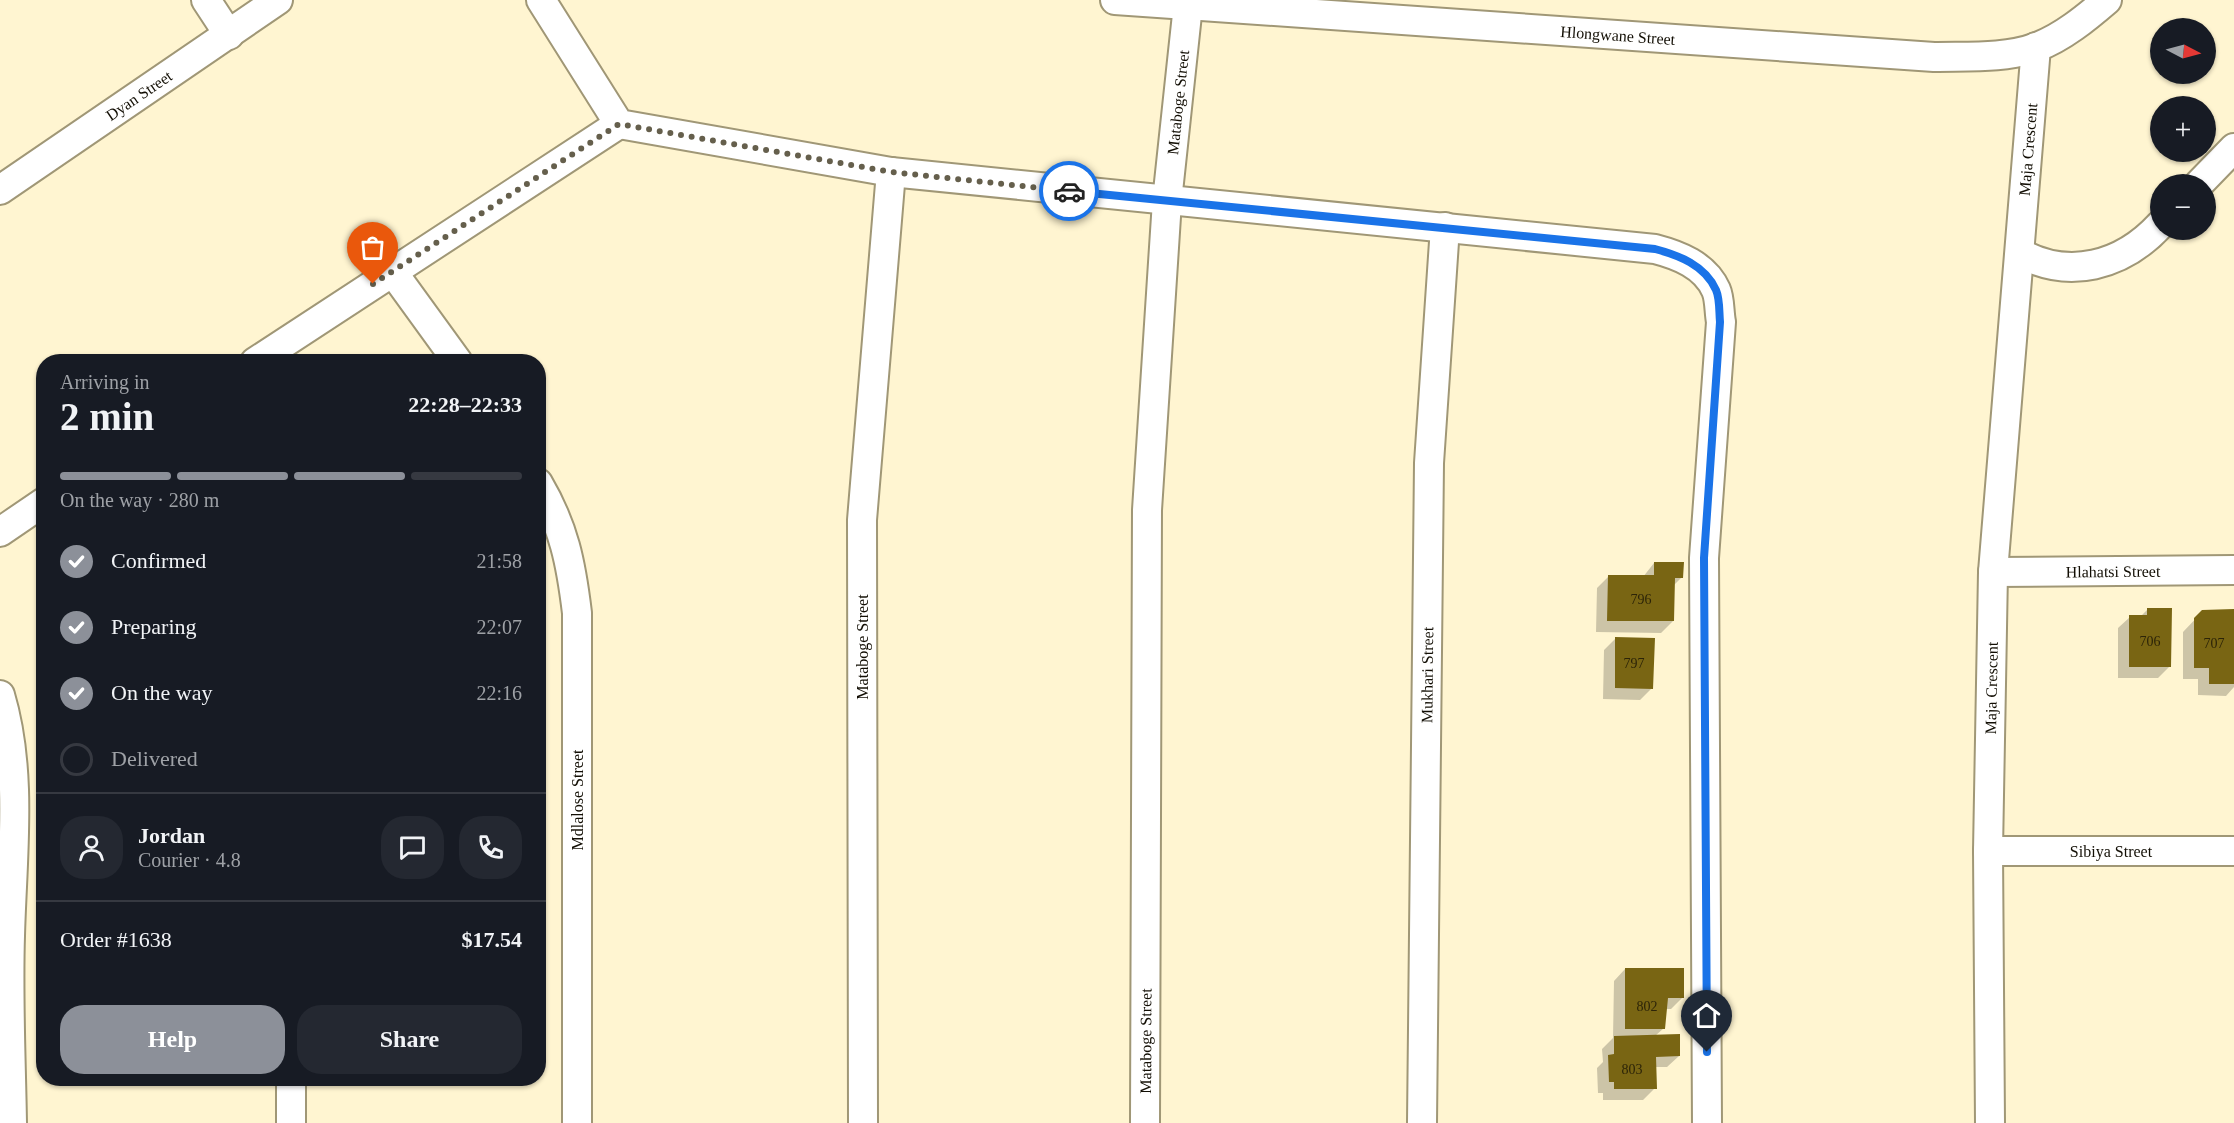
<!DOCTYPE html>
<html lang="en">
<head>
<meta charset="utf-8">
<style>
  body { margin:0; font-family:"Times New Roman",serif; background:#242831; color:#f1f3f6; height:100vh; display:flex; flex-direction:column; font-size:22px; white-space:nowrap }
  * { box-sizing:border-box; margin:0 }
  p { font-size:20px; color:#9ea1a6 }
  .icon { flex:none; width:33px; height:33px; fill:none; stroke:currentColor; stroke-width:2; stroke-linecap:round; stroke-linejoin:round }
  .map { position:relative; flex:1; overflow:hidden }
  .side { position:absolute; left:36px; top:354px; width:510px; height:732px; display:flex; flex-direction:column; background:#171b24; border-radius:24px; box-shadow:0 2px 4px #0004 }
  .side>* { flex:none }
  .needle { width:39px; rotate:96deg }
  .tools { position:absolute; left:2150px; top:18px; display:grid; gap:12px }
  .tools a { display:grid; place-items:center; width:66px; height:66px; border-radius:50%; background:#171b24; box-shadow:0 2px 4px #0004; font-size:30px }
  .pin { position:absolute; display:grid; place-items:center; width:51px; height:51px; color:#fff; margin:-62px -26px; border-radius:50% 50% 50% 0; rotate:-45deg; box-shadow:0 0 6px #0007 }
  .pin .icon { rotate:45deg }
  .courier { position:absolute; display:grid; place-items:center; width:60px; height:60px; margin:-30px; border:4px solid #1a73e8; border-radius:50%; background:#fff; color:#222; box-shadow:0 2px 8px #0007 }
  .summary em { font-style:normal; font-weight:600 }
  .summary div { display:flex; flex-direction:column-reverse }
  .summary { display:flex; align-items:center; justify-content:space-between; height:102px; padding:0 24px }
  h1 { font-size:39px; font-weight:600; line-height:45px }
  .bar { display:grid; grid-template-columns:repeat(4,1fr); gap:9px 6px; align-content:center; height:72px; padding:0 24px }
  .bar i { height:8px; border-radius:4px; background:#363941 }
  .bar .on { background:#8c9099 }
  .bar p { grid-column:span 4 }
  .line { display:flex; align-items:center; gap:15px; padding:0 24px; border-top:2px solid #363941 }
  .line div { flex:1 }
  .round { display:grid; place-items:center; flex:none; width:63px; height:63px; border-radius:24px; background:#242831 }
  ol { padding:0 24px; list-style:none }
  li { display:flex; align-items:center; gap:18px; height:66px }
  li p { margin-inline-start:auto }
  li .icon { padding:6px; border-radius:50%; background:#8c9099; color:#fff; stroke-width:4 }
  li:last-child { color:#9ea1a6 }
  li i { width:33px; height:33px; border:3px solid #363941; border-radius:50% }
  .primary-button { display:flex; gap:12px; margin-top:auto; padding:12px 24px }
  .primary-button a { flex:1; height:69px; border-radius:24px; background:#8c9099; color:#fff; font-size:24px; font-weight:600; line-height:69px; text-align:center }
  .primary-button a+a { background:#242831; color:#f1f3f6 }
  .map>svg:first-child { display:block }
  .shadow { fill:#0003 }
  .building { fill:#796513 }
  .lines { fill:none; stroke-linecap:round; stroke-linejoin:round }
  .street-casing { stroke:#a09776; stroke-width:32 }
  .street { stroke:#fff; stroke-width:28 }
  .done { stroke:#655f4c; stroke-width:6; stroke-dasharray:0 10.8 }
  .route { stroke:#1a73e8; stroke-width:8 }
  .labels { text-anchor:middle; stroke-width:4.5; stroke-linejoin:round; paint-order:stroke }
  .number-label { font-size:14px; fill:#2c2408 }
  .street-label { font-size:16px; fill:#120e04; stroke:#fff }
</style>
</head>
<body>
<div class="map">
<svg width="2234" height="1123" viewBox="0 0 2234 1123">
  <rect width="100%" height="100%" fill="#fff5d1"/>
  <path class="shadow" d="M1654,563l28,14 -9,9v35l-12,12 -65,-1 1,-44 12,-12 34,1z
    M2148,609l22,57 -12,12h-40v-50l12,-11h10z
    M2203,611h31v76l-8,9 -28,-1v-16h-15v-47z
    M1616,638l36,50 -12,12 -37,-1 1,-49z
    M1625,969l57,29 -11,11h-5l-2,19 -9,8 24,20 -12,11h-12v21l-12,12h-40v-7h-5l-1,-25 6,-6 -1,-13 11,-11 1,-57z"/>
  <path class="building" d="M1654,562h30l-1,16h-8l-1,43h-67l1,-46h46z
    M2147,608h25l-1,59h-42v-52h18z
    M2234,609v75h-25v-16h-15v-50l8,-8z
    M1615,637l40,1 -2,51 -38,-1z
    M1625,968h59v30h-16l-3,31h-40z
    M1680,1034v22l-24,1 1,32h-43v-7h-5l-1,-27 6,-1v-18z"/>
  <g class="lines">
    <defs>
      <g id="street">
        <path d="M206,0l23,35"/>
        <path d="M541,0l78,124 272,48 764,77c23,6 50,16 61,41 4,9 3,22 5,32l-17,236 3,565"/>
        <path id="s1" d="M1115,0l819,57c32,-1 71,2 103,-10 26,-10 49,-29 70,-47"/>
        <path d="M2199,184l35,-36"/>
        <path id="s2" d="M0,190l278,-190"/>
        <path d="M2020,253c49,27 102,13 140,-28"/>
        <path d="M392,271l66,91"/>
        <path d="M255,362l364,-238"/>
        <path d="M538,483c26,44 33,80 39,130v510"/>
        <path d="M0,532l44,-30"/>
        <path id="s3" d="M1993,572l241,-2"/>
        <path d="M0,695c23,77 12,162 10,241 -2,62 1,125 2,187"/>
        <path id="s4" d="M1988,851h246"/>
        <path d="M291,1123v-45"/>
        <path d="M863,1123l-1,-603 29,-348"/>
        <path id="s5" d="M1145,1123l2,-613 20,-309 21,-196"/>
        <path id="s6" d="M1422,1123l7,-660 16,-236"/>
        <path id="s7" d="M1990,1123l-2,-272 5,-279 43,-525"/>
      </g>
    </defs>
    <use href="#street" class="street-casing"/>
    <use href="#street" class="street"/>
  </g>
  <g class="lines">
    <path class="done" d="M373,284l246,-160 272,48 178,19"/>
    <path class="route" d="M1069,191l586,58c23,6 50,16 61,41 4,9 3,22 4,32l-16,236 3,494"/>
  </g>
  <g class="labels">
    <g class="number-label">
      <text x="1641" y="604">796</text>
      <text x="2150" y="646">706</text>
      <text x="2214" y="648">707</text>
      <text x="1634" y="668">797</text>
      <text x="1647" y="1011">802</text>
      <text x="1632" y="1074">803</text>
    </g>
    <g class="street-label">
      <text dy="6" stroke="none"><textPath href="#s1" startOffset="504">Hlongwane Street</textPath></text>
      <text dy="6" stroke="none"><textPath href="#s2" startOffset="168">Dyan Street</textPath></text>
      <text dy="6" stroke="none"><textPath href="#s5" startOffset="1022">Mataboge Street</textPath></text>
      <text dy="6" stroke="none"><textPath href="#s7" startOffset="975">Maja Crescent</textPath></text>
      <text dy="6" stroke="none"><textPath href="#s3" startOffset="120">Hlahatsi Street</textPath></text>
      <text transform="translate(862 647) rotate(-90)" y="6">Mataboge Street</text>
      <text dy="6" stroke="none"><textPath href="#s6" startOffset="448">Mukhari Street</textPath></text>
      <text dy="6" stroke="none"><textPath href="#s7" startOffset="435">Maja Crescent</textPath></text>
      <text transform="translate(577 800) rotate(-90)" y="6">Mdlalose Street</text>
      <text dy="6" stroke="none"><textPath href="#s4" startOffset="123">Sibiya Street</textPath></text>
      <text dy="6" stroke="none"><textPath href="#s5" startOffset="82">Mataboge Street</textPath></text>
    </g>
  </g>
</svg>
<div class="tools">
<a><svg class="needle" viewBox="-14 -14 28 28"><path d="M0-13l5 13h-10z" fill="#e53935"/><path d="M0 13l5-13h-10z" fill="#9ea1a6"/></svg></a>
<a>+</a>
<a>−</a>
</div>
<div class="pin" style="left:373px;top:284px;background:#ea580c"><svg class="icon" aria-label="bag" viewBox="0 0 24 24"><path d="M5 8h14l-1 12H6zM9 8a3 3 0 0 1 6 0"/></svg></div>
<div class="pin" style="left:1707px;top:1052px;background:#1f2937"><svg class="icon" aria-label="home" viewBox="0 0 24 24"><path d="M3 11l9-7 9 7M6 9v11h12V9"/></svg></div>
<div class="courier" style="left:1069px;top:191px"><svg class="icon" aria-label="car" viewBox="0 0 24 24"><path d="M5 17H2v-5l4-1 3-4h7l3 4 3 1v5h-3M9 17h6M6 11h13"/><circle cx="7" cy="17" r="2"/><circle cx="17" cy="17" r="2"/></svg></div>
<section class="side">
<div class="summary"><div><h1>2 min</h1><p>Arriving in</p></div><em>22:28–22:33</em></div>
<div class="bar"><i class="on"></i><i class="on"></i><i class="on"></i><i></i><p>On the way · 280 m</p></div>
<ol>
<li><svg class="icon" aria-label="check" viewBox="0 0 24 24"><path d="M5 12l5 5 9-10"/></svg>Confirmed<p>21:58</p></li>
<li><svg class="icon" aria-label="check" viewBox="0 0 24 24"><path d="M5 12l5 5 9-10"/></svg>Preparing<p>22:07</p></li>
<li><svg class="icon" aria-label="check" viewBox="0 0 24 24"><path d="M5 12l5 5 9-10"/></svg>On the way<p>22:16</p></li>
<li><i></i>Delivered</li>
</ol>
<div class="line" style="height:108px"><a class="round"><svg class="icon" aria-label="person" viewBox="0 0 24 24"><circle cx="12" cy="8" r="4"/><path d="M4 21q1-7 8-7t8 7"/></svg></a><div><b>Jordan</b><p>Courier · 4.8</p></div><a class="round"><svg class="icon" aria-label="chat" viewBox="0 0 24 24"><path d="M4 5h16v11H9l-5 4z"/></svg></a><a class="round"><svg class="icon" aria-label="phone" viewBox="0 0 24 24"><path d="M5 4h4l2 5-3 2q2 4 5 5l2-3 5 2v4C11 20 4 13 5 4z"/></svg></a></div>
<div class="line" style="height:78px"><div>Order #1638</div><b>$17.54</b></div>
<div class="primary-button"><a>Help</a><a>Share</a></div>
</section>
</div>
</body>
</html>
